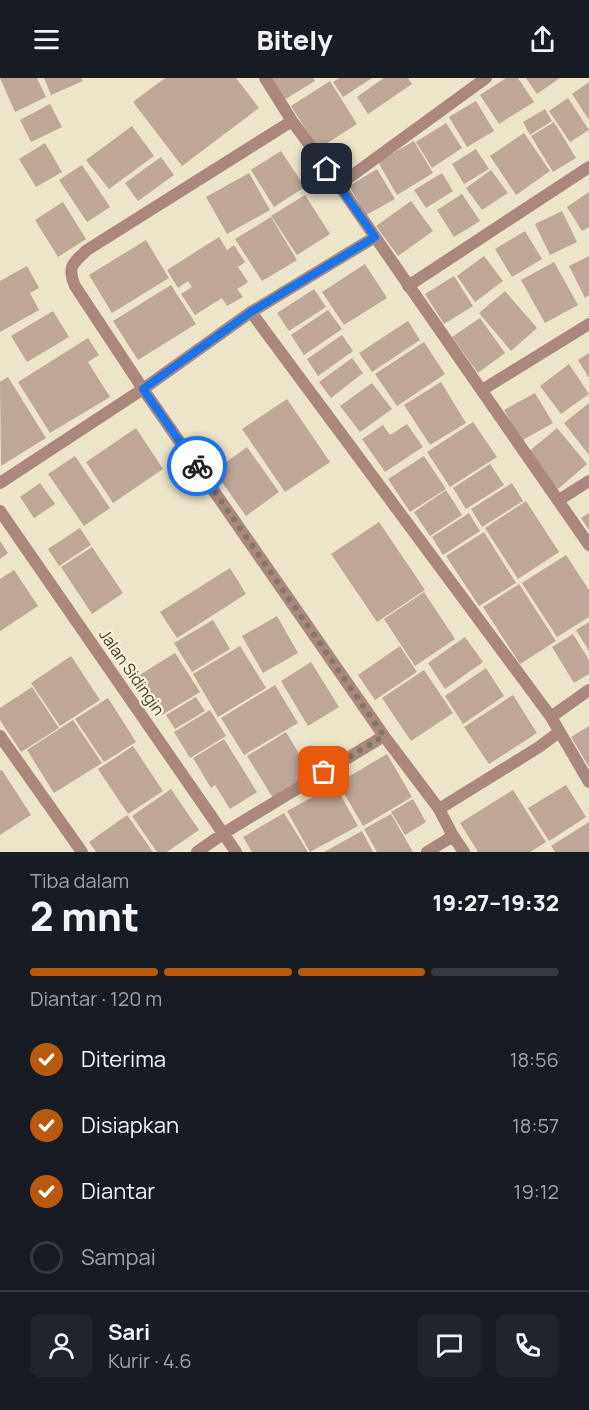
<!DOCTYPE html>
<html lang="id">
<head>
<meta charset="utf-8">
<style>
  body { margin:0; font-family:Manrope,sans-serif; background:#20242c; color:#f1f3f6; height:100vh; display:flex; flex-direction:column; font-size:22px; white-space:nowrap }
  * { box-sizing:border-box; margin:0 }
  p { font-size:20px; color:#9ea1a6 }
  .icon { flex:none; width:33px; height:33px; fill:none; stroke:currentColor; stroke-width:2; stroke-linecap:round; stroke-linejoin:round }
  .map { position:relative; height:774px; overflow:hidden }
  .details { display:flex; flex-direction:column; background:#171b24; flex:1 }
  .details>* { flex:none }
  .pin { position:absolute; display:grid; place-items:center; width:51px; height:51px; color:#fff; margin:-26px; border-radius:12px; box-shadow:0 3px 9px #0006 }
  .courier { position:absolute; display:grid; place-items:center; width:60px; height:60px; margin:-30px; border:4px solid #1a73e8; border-radius:50%; background:#fff; color:#222; box-shadow:0 2px 8px #0007 }
  .summary em { font-style:normal; font-weight:800 }
  .summary div { display:flex; flex-direction:column-reverse }
  .summary { display:flex; align-items:center; justify-content:space-between; height:102px; padding:0 30px }
  h1 { font-size:39px; font-weight:800; line-height:45px }
  .bar { display:grid; grid-template-columns:repeat(4,1fr); gap:9px 6px; align-content:center; height:72px; padding:0 30px }
  .bar i { height:8px; border-radius:4px; background:#363941 }
  .bar .selected { background:#b8590e }
  .bar p { grid-column:span 4 }
  .line { display:flex; align-items:center; gap:15px; padding:0 30px; border-top:2px solid #363941 }
  .line div { flex:1 }
  .round { display:grid; place-items:center; flex:none; width:63px; height:63px; border-radius:9px; background:#20242c }
  ol { padding:0 30px; list-style:none }
  li { display:flex; align-items:center; gap:18px; height:66px }
  li p { margin-inline-start:auto }
  li .icon { padding:6px; border-radius:50%; background:#b8590e; color:#fff; stroke-width:4 }
  li:last-child { color:#9ea1a6 }
  li i { width:33px; height:33px; border:3px solid #363941; border-radius:50% }
  header { display:flex; justify-content:space-between; align-items:center; height:78px; padding:0 30px; background:#171b24; font-size:27px; font-weight:800 }
  .map>svg:first-child { display:block }
  .building { fill:#bfa797 }
  .lines { fill:none; stroke-linecap:round; stroke-linejoin:round }
  .street { stroke:#ab887e; stroke-width:12 }
  .done { stroke:#7d7867; stroke-width:6; stroke-dasharray:0 10.8 }
  .route { stroke:#1a73e8; stroke-width:8 }
  .labels { text-anchor:middle; stroke-width:4.5; stroke-linejoin:round; paint-order:stroke }
  .street-label { font-size:16px; fill:#403d32; stroke:#faf2d7 }
</style>
</head>
<body>
<header><svg class="icon" aria-label="menu" viewBox="0 0 24 24"><path d="M4 6h16M4 12h16M4 18h16"/></svg>Bitely<svg class="icon" aria-label="share" viewBox="0 0 24 24"><path d="M12 15V3M7 8l5-5 5 5M5 13v7h14v-7"/></svg></header>
<div class="map">
<svg width="589" height="774" viewBox="0 0 589 774">
  <rect width="100%" height="100%" fill="#ede5ca"/>
  <path class="building" d="M0,0h37l9,19 -31,15z
    M44,0h37l2,3 -32,14z
    M165,0h71l23,30 -77,58 -49,-64z
    M270,0h43l2,3 -31,19z
    M339,0h33l-29,19 -10,-15z
    M384,0h24l4,6 -44,30 -11,-17z
    M506,0h12l16,24 -35,22 -19,-29z
    M526,0h34l-23,16z
    M330,3l27,43 -39,25 -27,-43z
    M589,4v38l-17,-26z
    M568,20l21,32 -19,12 -21,-31z
    M476,23l18,30 -27,16 -18,-30z
    M50,26l12,23 -31,15 -11,-22z
    M545,31l7,12 -22,14 -7,-13z
    M554,44l22,36 -23,14 -22,-36z
    M446,45l16,25 -30,20 -16,-26z
    M132,48l22,30 -45,33 -23,-29z
    M524,55l26,38 -34,24 -26,-39z
    M414,63l19,32 -36,22 -19,-33z
    M45,65l17,29 -26,15 -17,-28z
    M476,71l13,20 -25,15 -12,-20z
    M281,73l24,36 -31,20 -23,-37z
    M161,79l13,18 -36,26 -13,-18z
    M82,87l28,42 -23,15 -28,-42z
    M377,91l18,30 -29,16 -17,-29z
    M491,92l17,23 -26,17 -16,-22z
    M249,95l21,37 -43,24 -21,-37z
    M442,95l11,18 -27,17 -12,-18z
    M589,114v35l-7,4 -15,-24z
    M462,116l18,27 -26,16 -17,-27z
    M305,117l25,39 -33,21 -26,-39z
    M411,123l22,30 -35,25 -22,-30z
    M63,124l23,37 -28,18 -23,-37z
    M562,133l15,31 -27,13 -15,-31z
    M271,139l26,43 -35,21 -27,-42z
    M525,153l17,28 -30,18 -17,-28z
    M219,159l8,13 7,-5 11,17 -7,5 10,15 -11,7 6,8 -16,9 -5,-8 -27,17 -14,-21 11,-7 -4,-6 -10,7 -11,-18z
    M146,162l23,38 -57,35 -23,-38z
    M484,178l19,25 -28,21 -18,-26z
    M589,178v39l-4,3 -16,-32z
    M554,184l24,43 -33,18 -24,-43z
    M365,186l22,34 -43,27 -22,-33z
    M27,188l12,22 -9,5 9,17 -39,22v-51z
    M454,198l19,30 -29,18 -19,-30z
    M171,207l25,39 -58,36 -25,-39z
    M314,211l12,18 -37,24 -12,-18z
    M505,213l32,37 -26,23 -32,-38z
    M328,232l14,19 -38,26 -13,-20z
    M53,233l16,26 -42,25 -16,-26z
    M480,240l25,35 -27,20 -26,-36z
    M408,243l12,19 -48,32 -13,-19z
    M342,257l11,16 -35,25 -11,-17z
    M88,260l11,17 -11,7 22,35 -60,36 -32,-51z
    M424,264l21,32 -48,32 -22,-32z
    M589,275v25l-11,-18z
    M352,280l11,15 -32,25 -12,-16z
    M569,286l20,30 -28,20 -21,-28z
    M8,299l38,61 -45,28 -1,-84z
    M441,304l25,41 -36,22 -26,-40z
    M372,305l20,26 -32,23 -20,-26z
    M535,315l18,30 -32,18 -17,-31z
    M287,321l43,63 -45,30 -43,-63z
    M589,325v52l-25,-32z
    M473,344l24,35 -47,30 -23,-35z
    M407,346l16,23 -38,25 -23,-33 21,-14 7,10z
    M136,350l27,41 -50,34 -27,-41z
    M557,350l30,36 -29,25 -31,-36z
    M247,369l32,45 -33,24 -32,-45z
    M75,378l35,52 -26,18 -36,-52z
    M424,378l22,33 -36,23 -22,-33z
    M490,386l14,21 -38,24 -13,-21z
    M40,405l15,21 -21,14 -14,-21z
    M512,405l11,18 -41,26 -11,-18z
    M446,412l16,25 -32,21 -16,-24z
    M526,423l33,51 -41,27 -33,-51z
    M469,435l11,18 -37,24 -11,-18z
    M589,435v17l-8,-12z
    M379,444l46,68 -48,32 -46,-68z
    M80,450l11,17 -32,21 -11,-17z
    M484,454l32,51 -37,23 -33,-50z
    M0,463l8,12 -8,6z
    M92,469l31,46 -31,21 -31,-47z
    M566,477l23,35v27l-32,20 -35,-54z
    M230,490l16,26 -69,44 -17,-26z
    M14,492l24,36 -38,25v-52z
    M519,506l37,57 -36,23 -37,-57z
    M424,514l31,47 -40,27 -31,-47z
    M277,538l21,37 -35,20 -21,-37z
    M213,542l17,29 -38,23 -18,-29z
    M589,544v29l-13,-21z
    M573,556l16,26v14l-15,9 -22,-36z
    M465,559l18,25 -38,27 -17,-26z
    M240,568l26,42 -48,29 -25,-43z
    M400,568l17,26 -42,28 -17,-25z
    M175,575l25,39 -38,23 -24,-39z
    M71,578l29,44 -40,26 -29,-43z
    M311,584l28,45 -31,19 -27,-45z
    M486,590l18,28 -41,28 -18,-28z
    M424,592l29,43 -42,28 -29,-43z
    M275,607l23,38 -54,32 -23,-37z
    M32,609l27,41 -38,24 -21,-32v-12z
    M513,617l24,38 -48,31 -25,-37z
    M196,619l9,14 -30,18 -9,-14z
    M108,620l28,44 -32,20 -29,-43z
    M210,632l16,26 -36,22 -16,-26z
    M73,642l29,43 -48,30 -27,-43z
    M589,648v41l-18,-30z
    M286,654l26,43 -39,23 -26,-42z
    M224,661l33,53 -27,17 -15,-24 -4,3 -18,-30z
    M133,668l30,45 -35,23 -30,-45z
    M387,676l25,43 -49,29 -25,-43z
    M2,692l29,45 -31,20v-64z
    M335,707l23,41 -48,26 -23,-41z
    M566,707l20,32 -37,24 -21,-33z
    M171,711l28,41 -32,22h-10l-25,-36z
    M513,712l33,52 -16,10h-52l-18,-29z
    M413,721l13,23 -21,13 -14,-23z
    M284,735l24,39h-56l-9,-15z
    M391,736l22,38h-36l-13,-23z
    M127,737l26,37h-57l-7,-10z
    M589,744v30h-34l-4,-6z
    M362,753l11,21h-49z"/>
  <g class="lines">
    <path class="street" d="M265,0l27,43 47,64 250,360
      M292,43l-205,129c-15,14 -20,17 -12,36l68,103 241,347 55,73
      M339,107l147,-107
      M408,208l181,-119
      M251,234l300,405 38,65
      M482,312l107,-66
      M0,405l143,-94 108,-77 124,-75
      M559,422l30,-19
      M0,433l236,341
      M551,639l38,-27
      M0,658l82,116
      M453,758l11,16
      M197,774l27,-19 160,-97
      M427,774l26,-16 -14,-27 100,-62 20,-15"/>
  </g>
  <g class="lines">
    <path class="done" d="M197,388l187,270 -60,36"/>
    <path class="route" d="M197,388l-54,-77 108,-77 124,-75 -48,-68"/>
  </g>
  <g class="labels">
    <g class="street-label">
      <text transform="translate(132 594) rotate(55)" y="6">Jalan Sidingin</text>
    </g>
  </g>
</svg>
<div class="pin" style="left:324px;top:694px;background:#ea580c"><svg class="icon" aria-label="bag" viewBox="0 0 24 24"><path d="M5 8h14l-1 12H6zM9 8a3 3 0 0 1 6 0"/></svg></div>
<div class="pin" style="left:327px;top:91px;background:#1f2937"><svg class="icon" aria-label="home" viewBox="0 0 24 24"><path d="M3 11l9-7 9 7M6 9v11h12V9"/></svg></div>
<div class="courier" style="left:197px;top:388px"><svg class="icon" aria-label="bike" viewBox="0 0 24 24"><circle cx="6" cy="16" r="4"/><circle cx="18" cy="16" r="4"/><path d="M6 16l4-8h5l3 8M10 8l3 8H6M13 5h3"/></svg></div>
</div>
<section class="details">
<div class="summary"><div><h1>2 mnt</h1><p>Tiba dalam</p></div><em>19:27–19:32</em></div>
<div class="bar"><i class="selected"></i><i class="selected"></i><i class="selected"></i><i></i><p>Diantar · 120 m</p></div>
<ol>
<li><svg class="icon" aria-label="check" viewBox="0 0 24 24"><path d="M5 12l5 5 9-10"/></svg>Diterima<p>18:56</p></li>
<li><svg class="icon" aria-label="check" viewBox="0 0 24 24"><path d="M5 12l5 5 9-10"/></svg>Disiapkan<p>18:57</p></li>
<li><svg class="icon" aria-label="check" viewBox="0 0 24 24"><path d="M5 12l5 5 9-10"/></svg>Diantar<p>19:12</p></li>
<li><i></i>Sampai</li>
</ol>
<div class="line" style="height:108px"><a class="round"><svg class="icon" aria-label="person" viewBox="0 0 24 24"><circle cx="12" cy="8" r="4"/><path d="M4 21q1-7 8-7t8 7"/></svg></a><div><b>Sari</b><p>Kurir · 4.6</p></div><a class="round"><svg class="icon" aria-label="chat" viewBox="0 0 24 24"><path d="M4 5h16v11H9l-5 4z"/></svg></a><a class="round"><svg class="icon" aria-label="phone" viewBox="0 0 24 24"><path d="M5 4h4l2 5-3 2q2 4 5 5l2-3 5 2v4C11 20 4 13 5 4z"/></svg></a></div>
</section>
</body>
</html>
